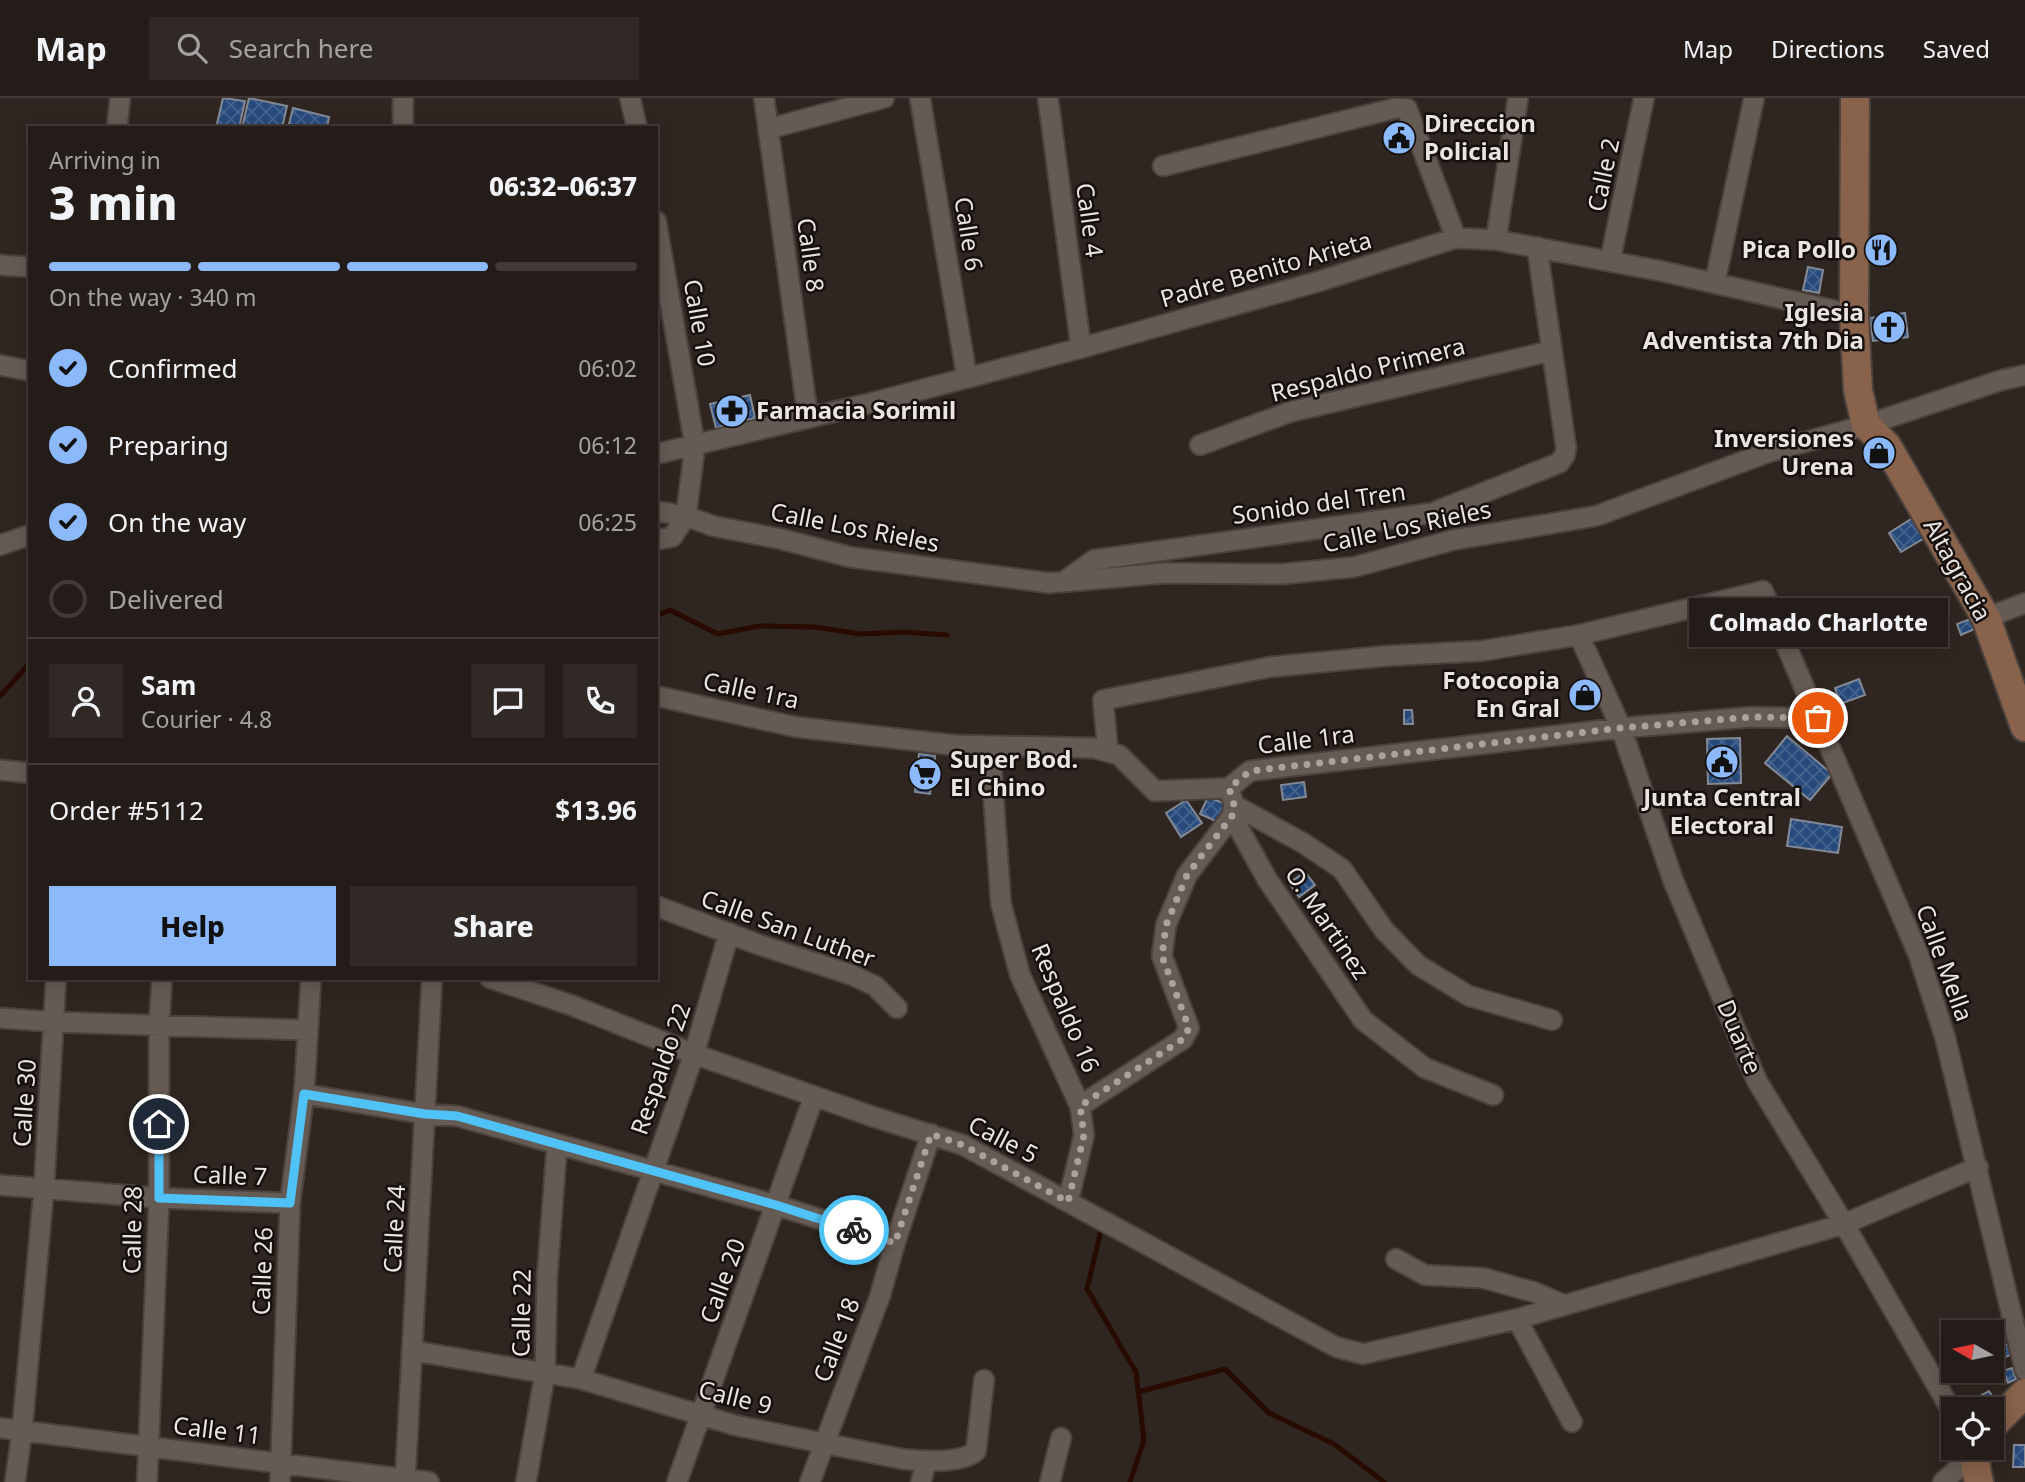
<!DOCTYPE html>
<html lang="en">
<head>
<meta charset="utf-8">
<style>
  body { margin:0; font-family:"Noto Sans",sans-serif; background:#302926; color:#f1f3f6; height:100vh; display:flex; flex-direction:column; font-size:26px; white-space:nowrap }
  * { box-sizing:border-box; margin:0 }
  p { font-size:23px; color:#a3a1a2 }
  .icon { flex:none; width:38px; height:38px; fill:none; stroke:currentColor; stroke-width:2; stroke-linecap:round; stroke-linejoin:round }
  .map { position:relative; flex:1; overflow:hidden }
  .details { position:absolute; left:28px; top:28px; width:630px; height:854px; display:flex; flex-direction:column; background:#241c19; border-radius:0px; box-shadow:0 4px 18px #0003,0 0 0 2px #413a38 }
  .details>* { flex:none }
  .needle { width:46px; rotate:279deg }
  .controls { position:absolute; left:1941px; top:1222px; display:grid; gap:14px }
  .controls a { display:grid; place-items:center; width:63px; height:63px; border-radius:0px; background:#241c19; box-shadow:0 4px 18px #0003,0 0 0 2px #413a38; font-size:35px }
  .pin { position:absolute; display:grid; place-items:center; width:60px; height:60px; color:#fff; margin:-30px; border:4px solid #fff; border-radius:50%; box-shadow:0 2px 7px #0007 }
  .courier { position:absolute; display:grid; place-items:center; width:70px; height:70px; margin:-35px; border:5px solid #4fc3f7; border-radius:50%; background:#fff; color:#222; box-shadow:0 2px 9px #0007 }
  .bubble { position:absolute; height:49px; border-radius:0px; background:#241c19; box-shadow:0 4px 18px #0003,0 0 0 2px #413a38; font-size:23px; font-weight:800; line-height:49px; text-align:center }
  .head em { font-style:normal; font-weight:800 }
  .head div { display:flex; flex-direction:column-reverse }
  .head { display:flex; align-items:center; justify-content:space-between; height:119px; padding:0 21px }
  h1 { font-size:46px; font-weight:800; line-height:52px }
  .bar { display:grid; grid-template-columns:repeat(4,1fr); gap:10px 7px; align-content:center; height:84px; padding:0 21px }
  .bar i { height:9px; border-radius:5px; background:#413a38 }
  .bar .active { background:#8bb9fc }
  .bar p { grid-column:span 4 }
  .line { display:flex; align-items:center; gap:18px; padding:0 21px; border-top:2px solid #413a38 }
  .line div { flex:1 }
  .round { display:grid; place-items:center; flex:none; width:74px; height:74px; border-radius:0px; background:#302926 }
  ol { padding:0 21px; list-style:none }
  li { display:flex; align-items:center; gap:21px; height:77px }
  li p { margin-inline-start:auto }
  li .icon { padding:7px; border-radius:50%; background:#8bb9fc; color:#111; stroke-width:4 }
  li:last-child { color:#a3a1a2 }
  li i { width:38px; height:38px; border:4px solid #413a38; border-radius:50% }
  .action { display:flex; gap:14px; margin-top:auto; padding:14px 21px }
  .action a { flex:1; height:80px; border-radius:0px; background:#8bb9fc; color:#111; font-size:28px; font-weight:800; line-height:80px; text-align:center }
  .action a+a { background:#302926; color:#f1f3f6 }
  header { display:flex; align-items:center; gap:42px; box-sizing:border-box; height:98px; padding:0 35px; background:#241c19; border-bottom:2px solid #413a38 }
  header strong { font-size:33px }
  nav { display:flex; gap:38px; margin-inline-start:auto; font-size:24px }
  .search { width:490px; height:63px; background:#302926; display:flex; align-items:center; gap:18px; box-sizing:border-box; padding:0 24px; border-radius:0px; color:#a3a1a2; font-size:26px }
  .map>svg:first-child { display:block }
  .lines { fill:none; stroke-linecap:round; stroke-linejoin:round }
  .stream { stroke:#270a00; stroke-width:5 }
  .building { fill:url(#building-cross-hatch); stroke:#838a95; stroke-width:2 }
  .street-casing { stroke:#4b423d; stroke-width:23 }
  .secondary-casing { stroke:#4b423d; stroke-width:32 }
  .street { stroke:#665b54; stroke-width:19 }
  .secondary { stroke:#88624a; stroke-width:28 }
  .done { stroke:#aaa29d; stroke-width:7; stroke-dasharray:0 12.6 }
  .route { stroke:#4fc3f7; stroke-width:9 }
  .labels { text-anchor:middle; stroke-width:5; stroke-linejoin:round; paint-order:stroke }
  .poi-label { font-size:24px; font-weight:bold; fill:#ebe4e0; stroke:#15100e; text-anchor:end }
  .street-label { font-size:24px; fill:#ebe4e0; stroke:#15100e }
</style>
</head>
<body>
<header>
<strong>Map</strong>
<div class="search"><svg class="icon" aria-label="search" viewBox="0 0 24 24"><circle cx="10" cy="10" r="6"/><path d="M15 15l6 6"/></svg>Search here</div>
<nav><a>Map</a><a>Directions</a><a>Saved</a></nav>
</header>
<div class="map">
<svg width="2025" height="1384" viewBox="0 0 2025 1384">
  <defs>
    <pattern id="building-cross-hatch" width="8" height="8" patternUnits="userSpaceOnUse" patternTransform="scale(1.75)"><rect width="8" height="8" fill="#274a7c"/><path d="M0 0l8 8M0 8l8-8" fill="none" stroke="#46648e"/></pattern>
  </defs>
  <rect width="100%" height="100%" fill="#302621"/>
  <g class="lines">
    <path class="stream" d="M656,518l14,-6 48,24 41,-8 56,1 45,7 44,-2 43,3
      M0,598l30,-33
      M1102,1128l-15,63 49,83 8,68 -14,42
      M1138,1294l87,-23 44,44 65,31 50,38"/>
  </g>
  <path class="building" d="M223,0l22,3 -6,27h-23z
    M249,0l38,8 -5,22h-40z
    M293,10l36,9 -2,11h-39z
    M1404,29l7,17 -19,5 -4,-18z
    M1876,142l12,1 -2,19 -12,-1z
    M1808,169l15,3 -4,23 -16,-3z
    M1905,215l3,24 -35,4 -3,-23z
    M750,297l5,23 -39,10 -6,-24z
    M1916,418l12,20 -27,16 -12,-19z
    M1973,520l4,10 -16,7 -4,-11z
    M1859,581l6,16 -25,9 -5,-16z
    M1588,594l4,8 -11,6 -8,-7z
    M1404,612h8l1,14h-9z
    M1787,638l45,38 -22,26 -45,-37z
    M1740,640l1,45 -33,1 -1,-45z
    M919,656l16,2 -5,38 -15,-2z
    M1304,684l2,15 -23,3 -2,-15z
    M1208,699l20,8 -8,18 -20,-9z
    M1186,702l16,23 -21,14 -15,-24z
    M1791,721l51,8 -4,26 -51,-7z
    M1305,774l10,13 -16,12 -10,-14z
    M2009,1246l4,10 -13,5 -3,-10z
    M2012,1270l4,11 -8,4 -5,-12z
    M1989,1293l9,14 -7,4h-16l-4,-8z
    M2014,1347h11v22h-12z"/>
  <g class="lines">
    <defs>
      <path id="street" d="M630,0l7,30
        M764,0l44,320
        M920,0l47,280
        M1048,0l33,250
        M117,30l3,-30
        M403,30v-30
        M768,31l116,-31
        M1163,68l233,-58 11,1 49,129
        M656,123l39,225 -9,70 -14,21 -16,3
        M1496,142l22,-142
        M1610,163l34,-163
        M0,167l30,2
        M1715,184l39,-184
        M0,267l30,6
        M1200,347l90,-33 261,-61
        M656,356l215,-51 210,-55 239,-67 136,-43 40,2 165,31 193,44
        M656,413l30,5 27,10 68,13 69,18 200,26 115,-10 117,1 72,-7 99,-27 143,-24 173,-64 97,-27 136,-45 23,-5
        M0,447l30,-10
        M1066,482l28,-20 338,-47 127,-50 6,-8 1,-8 -29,-200
        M1986,520l39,-15
        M1579,537l42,93 52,152 84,201 87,143 109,189
        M656,598l140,31 157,18 141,3 25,7 36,36 74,-3 21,-17 371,-43 130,-11 67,1
        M990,649l11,157 19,71 60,131 4,29 -16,67
        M1108,654l-5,-52 167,-33 115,-11 96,-5 98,-16 184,-44 156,365 26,81 80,333
        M0,672l30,3
        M1234,707l69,38 39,26 42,61 34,35 51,31 83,24
        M1232,718l35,63 96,141 62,48 68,27
        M656,808l101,38 95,31 23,11 22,22
        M490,880l81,27 123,49 177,62 92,29 373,202 27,7 154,-35 327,-95 134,-57
        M0,920l55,4 251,8
        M304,996l121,20 32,2 319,89 119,38
        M1080,1008l103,-67 6,-11 -27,-72 4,-31 21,-50 45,-59 2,-11 -5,-17
        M0,1087l159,13 131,5
        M1396,1161l29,16 58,3 51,14 30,13
        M1517,1221l55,103
        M414,1253l167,28 153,46 168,34c19,2 60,5 74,-8l8,-71
        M581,1281l113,-325 35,-121
        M0,1330l429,54
        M15,1384l7,-51 22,-244 12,-209
        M147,1384l12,-284v-172l3,-48
        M280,1384l10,-279 14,-109 7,-116
        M405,1384l27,-504
        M526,1384l19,-109 2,-95 10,-133
        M677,1384l137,-386
        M810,1384l70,-186 15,-53 36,-109
        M921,1384l5,-20
        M1050,1384l11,-44
        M1943,1384l33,-30 -3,-4"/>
      <path id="secondary" d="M1855,0l-1,217 4,75 8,35 21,21 99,172 39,109
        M1992,1328l33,-33
        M1979,1349c-6,11 -3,24 0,35"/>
    </defs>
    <use href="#street" class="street-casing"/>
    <use href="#secondary" class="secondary-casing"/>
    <use href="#street" class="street"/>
    <use href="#secondary" class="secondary"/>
  </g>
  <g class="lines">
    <path class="done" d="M854,1132l41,13 36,-109 32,11 105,57 16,-67 -4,-29 103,-67 6,-11 -27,-72 4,-31 21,-50 45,-59 2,-11 -5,-17 21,-17 371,-43 130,-11 67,1"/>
    <path class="route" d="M159,1026v74l131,5 14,-109 121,20 32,2 319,89 78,25"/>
  </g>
  <defs>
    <symbol id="civic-disc" viewBox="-11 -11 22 22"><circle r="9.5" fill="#8bb9fc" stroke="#15100e"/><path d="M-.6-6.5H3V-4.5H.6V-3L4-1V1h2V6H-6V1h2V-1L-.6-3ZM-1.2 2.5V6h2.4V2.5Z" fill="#111"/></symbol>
    <symbol id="restaurant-disc" viewBox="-11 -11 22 22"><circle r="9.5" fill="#8bb9fc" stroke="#15100e"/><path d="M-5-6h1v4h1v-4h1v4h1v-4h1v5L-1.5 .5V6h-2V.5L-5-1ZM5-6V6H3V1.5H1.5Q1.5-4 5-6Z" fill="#111"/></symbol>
    <symbol id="church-disc" viewBox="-11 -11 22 22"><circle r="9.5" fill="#8bb9fc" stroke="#15100e"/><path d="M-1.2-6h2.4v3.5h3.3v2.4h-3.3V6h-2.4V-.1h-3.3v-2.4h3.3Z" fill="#111"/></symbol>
    <symbol id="pharmacy-disc" viewBox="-11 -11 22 22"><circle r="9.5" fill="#8bb9fc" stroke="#15100e"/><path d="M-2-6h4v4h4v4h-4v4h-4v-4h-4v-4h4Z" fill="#111"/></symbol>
    <symbol id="shop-disc" viewBox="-11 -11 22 22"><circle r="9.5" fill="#8bb9fc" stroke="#15100e"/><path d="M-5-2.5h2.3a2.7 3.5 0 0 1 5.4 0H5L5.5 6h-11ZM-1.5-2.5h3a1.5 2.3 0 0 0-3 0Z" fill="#111"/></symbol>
    <symbol id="supermarket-disc" viewBox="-11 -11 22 22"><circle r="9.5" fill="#8bb9fc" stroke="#15100e"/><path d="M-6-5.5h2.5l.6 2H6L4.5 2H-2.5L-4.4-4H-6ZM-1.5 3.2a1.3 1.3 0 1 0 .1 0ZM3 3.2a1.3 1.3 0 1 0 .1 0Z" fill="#111"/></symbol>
  </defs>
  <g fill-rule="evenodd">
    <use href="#civic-disc" x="1380" y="21" width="38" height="38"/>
    <use href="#restaurant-disc" x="1862" y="133" width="38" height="38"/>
    <use href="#church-disc" x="1870" y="210" width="38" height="38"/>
    <use href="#pharmacy-disc" x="713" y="294" width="38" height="38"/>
    <use href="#shop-disc" x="1860" y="336" width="38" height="38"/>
    <use href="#shop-disc" x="1566" y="578" width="38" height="38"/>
    <use href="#civic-disc" x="1703" y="645" width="38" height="38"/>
    <use href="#supermarket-disc" x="906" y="657" width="38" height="38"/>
  </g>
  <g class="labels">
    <g class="poi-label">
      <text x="1424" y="34" text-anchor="start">Direccion<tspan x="1424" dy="28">Policial</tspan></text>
      <text x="1856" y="160">Pica Pollo</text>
      <text x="1864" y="223">Iglesia<tspan x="1864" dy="28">Adventista 7th Dia</tspan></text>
      <text x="756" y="321" text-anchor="start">Farmacia Sorimil</text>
      <text x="1854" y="349">Inversiones<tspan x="1854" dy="28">Urena</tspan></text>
      <text x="1560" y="591">Fotocopia<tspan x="1560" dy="28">En Gral</tspan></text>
      <text x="950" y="670" text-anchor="start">Super Bod.<tspan x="950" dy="28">El Chino</tspan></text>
      <text x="1722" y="708" text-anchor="middle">Junta Central<tspan x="1722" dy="28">Electoral</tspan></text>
    </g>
    <g class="street-label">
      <text transform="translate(1604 77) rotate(-78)" y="8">Calle 2</text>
      <text transform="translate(1089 122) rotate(82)" y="8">Calle 4</text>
      <text transform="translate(968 136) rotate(81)" y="8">Calle 6</text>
      <text transform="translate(810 157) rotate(82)" y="8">Calle 8</text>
      <text transform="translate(1266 172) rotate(-16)" y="8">Padre Benito Arieta</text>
      <text transform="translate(699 225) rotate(80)" y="8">Calle 10</text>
      <text transform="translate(1368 272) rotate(-14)" y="8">Respaldo Primera</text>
      <text transform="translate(1319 406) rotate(-8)" y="8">Sonido del Tren</text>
      <text transform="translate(1407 429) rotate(-12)" y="8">Calle Los Rieles</text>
      <text transform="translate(855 430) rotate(11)" y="8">Calle Los Rieles</text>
      <text transform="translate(1957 472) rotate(61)" y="8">Altagracia</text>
      <text transform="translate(751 593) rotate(12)" y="8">Calle 1ra</text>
      <text transform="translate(1306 642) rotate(-7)" y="8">Calle 1ra</text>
      <text transform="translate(1327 825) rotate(56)" y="8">O. Martinez</text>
      <text transform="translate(788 831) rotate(20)" y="8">Calle San Luther</text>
      <text transform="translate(1944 865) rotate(70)" y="8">Calle Mella</text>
      <text transform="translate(1065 910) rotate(67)" y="8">Respaldo 16</text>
      <text transform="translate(1739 939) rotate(67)" y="8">Duarte</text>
      <text transform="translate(661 971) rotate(-71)" y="8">Respaldo 22</text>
      <text transform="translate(25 1005) rotate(-86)" y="8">Calle 30</text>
      <text transform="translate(1003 1042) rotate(27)" y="8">Calle 5</text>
      <text transform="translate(230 1078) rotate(2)" y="8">Calle 7</text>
      <text transform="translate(395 1131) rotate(-87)" y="8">Calle 24</text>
      <text transform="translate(133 1132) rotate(-89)" y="8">Calle 28</text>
      <text transform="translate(263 1173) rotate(-88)" y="8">Calle 26</text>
      <text transform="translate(723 1183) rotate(-70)" y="8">Calle 20</text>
      <text transform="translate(522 1215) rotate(-89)" y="8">Calle 22</text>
      <text transform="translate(837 1242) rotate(-69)" y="8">Calle 18</text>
      <text transform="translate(735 1300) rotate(14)" y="8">Calle 9</text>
      <text transform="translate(217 1333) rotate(7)" y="8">Calle 11</text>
    </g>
  </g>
</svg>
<div class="controls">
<a><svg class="needle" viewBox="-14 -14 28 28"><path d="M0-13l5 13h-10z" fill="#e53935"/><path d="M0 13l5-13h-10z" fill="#a3a1a2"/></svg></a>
<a><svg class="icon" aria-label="locate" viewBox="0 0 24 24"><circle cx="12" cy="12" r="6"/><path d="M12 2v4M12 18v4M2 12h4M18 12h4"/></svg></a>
</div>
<div class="pin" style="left:1818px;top:620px;background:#ea580c"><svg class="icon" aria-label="bag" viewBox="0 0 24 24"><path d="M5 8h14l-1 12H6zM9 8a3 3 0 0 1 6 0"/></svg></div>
<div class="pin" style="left:159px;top:1026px;background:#1f2937"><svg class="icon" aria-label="home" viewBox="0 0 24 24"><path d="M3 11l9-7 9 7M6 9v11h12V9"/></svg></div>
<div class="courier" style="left:854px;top:1132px"><svg class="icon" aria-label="bike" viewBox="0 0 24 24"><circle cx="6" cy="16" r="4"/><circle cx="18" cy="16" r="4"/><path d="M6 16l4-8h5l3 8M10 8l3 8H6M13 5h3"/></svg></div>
<div class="bubble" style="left:1689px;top:500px;width:259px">Colmado Charlotte</div>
<section class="details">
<div class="head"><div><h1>3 min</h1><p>Arriving in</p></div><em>06:32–06:37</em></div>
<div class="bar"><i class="active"></i><i class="active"></i><i class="active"></i><i></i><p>On the way · 340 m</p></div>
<ol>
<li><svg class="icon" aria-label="check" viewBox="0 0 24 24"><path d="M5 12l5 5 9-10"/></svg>Confirmed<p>06:02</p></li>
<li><svg class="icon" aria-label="check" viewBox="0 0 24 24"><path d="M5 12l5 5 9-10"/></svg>Preparing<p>06:12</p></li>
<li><svg class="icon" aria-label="check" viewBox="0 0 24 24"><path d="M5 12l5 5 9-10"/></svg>On the way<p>06:25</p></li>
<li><i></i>Delivered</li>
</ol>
<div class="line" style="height:126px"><a class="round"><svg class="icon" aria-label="person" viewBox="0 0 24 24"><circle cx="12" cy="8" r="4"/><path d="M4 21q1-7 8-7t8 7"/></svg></a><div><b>Sam</b><p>Courier · 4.8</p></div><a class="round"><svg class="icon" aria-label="chat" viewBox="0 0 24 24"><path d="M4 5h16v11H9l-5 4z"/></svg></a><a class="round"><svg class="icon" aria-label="phone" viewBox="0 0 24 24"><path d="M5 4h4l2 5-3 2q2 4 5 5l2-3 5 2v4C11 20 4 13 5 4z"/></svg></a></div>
<div class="line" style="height:91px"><div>Order #5112</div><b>$13.96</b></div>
<div class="action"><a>Help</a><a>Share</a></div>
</section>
</div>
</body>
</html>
